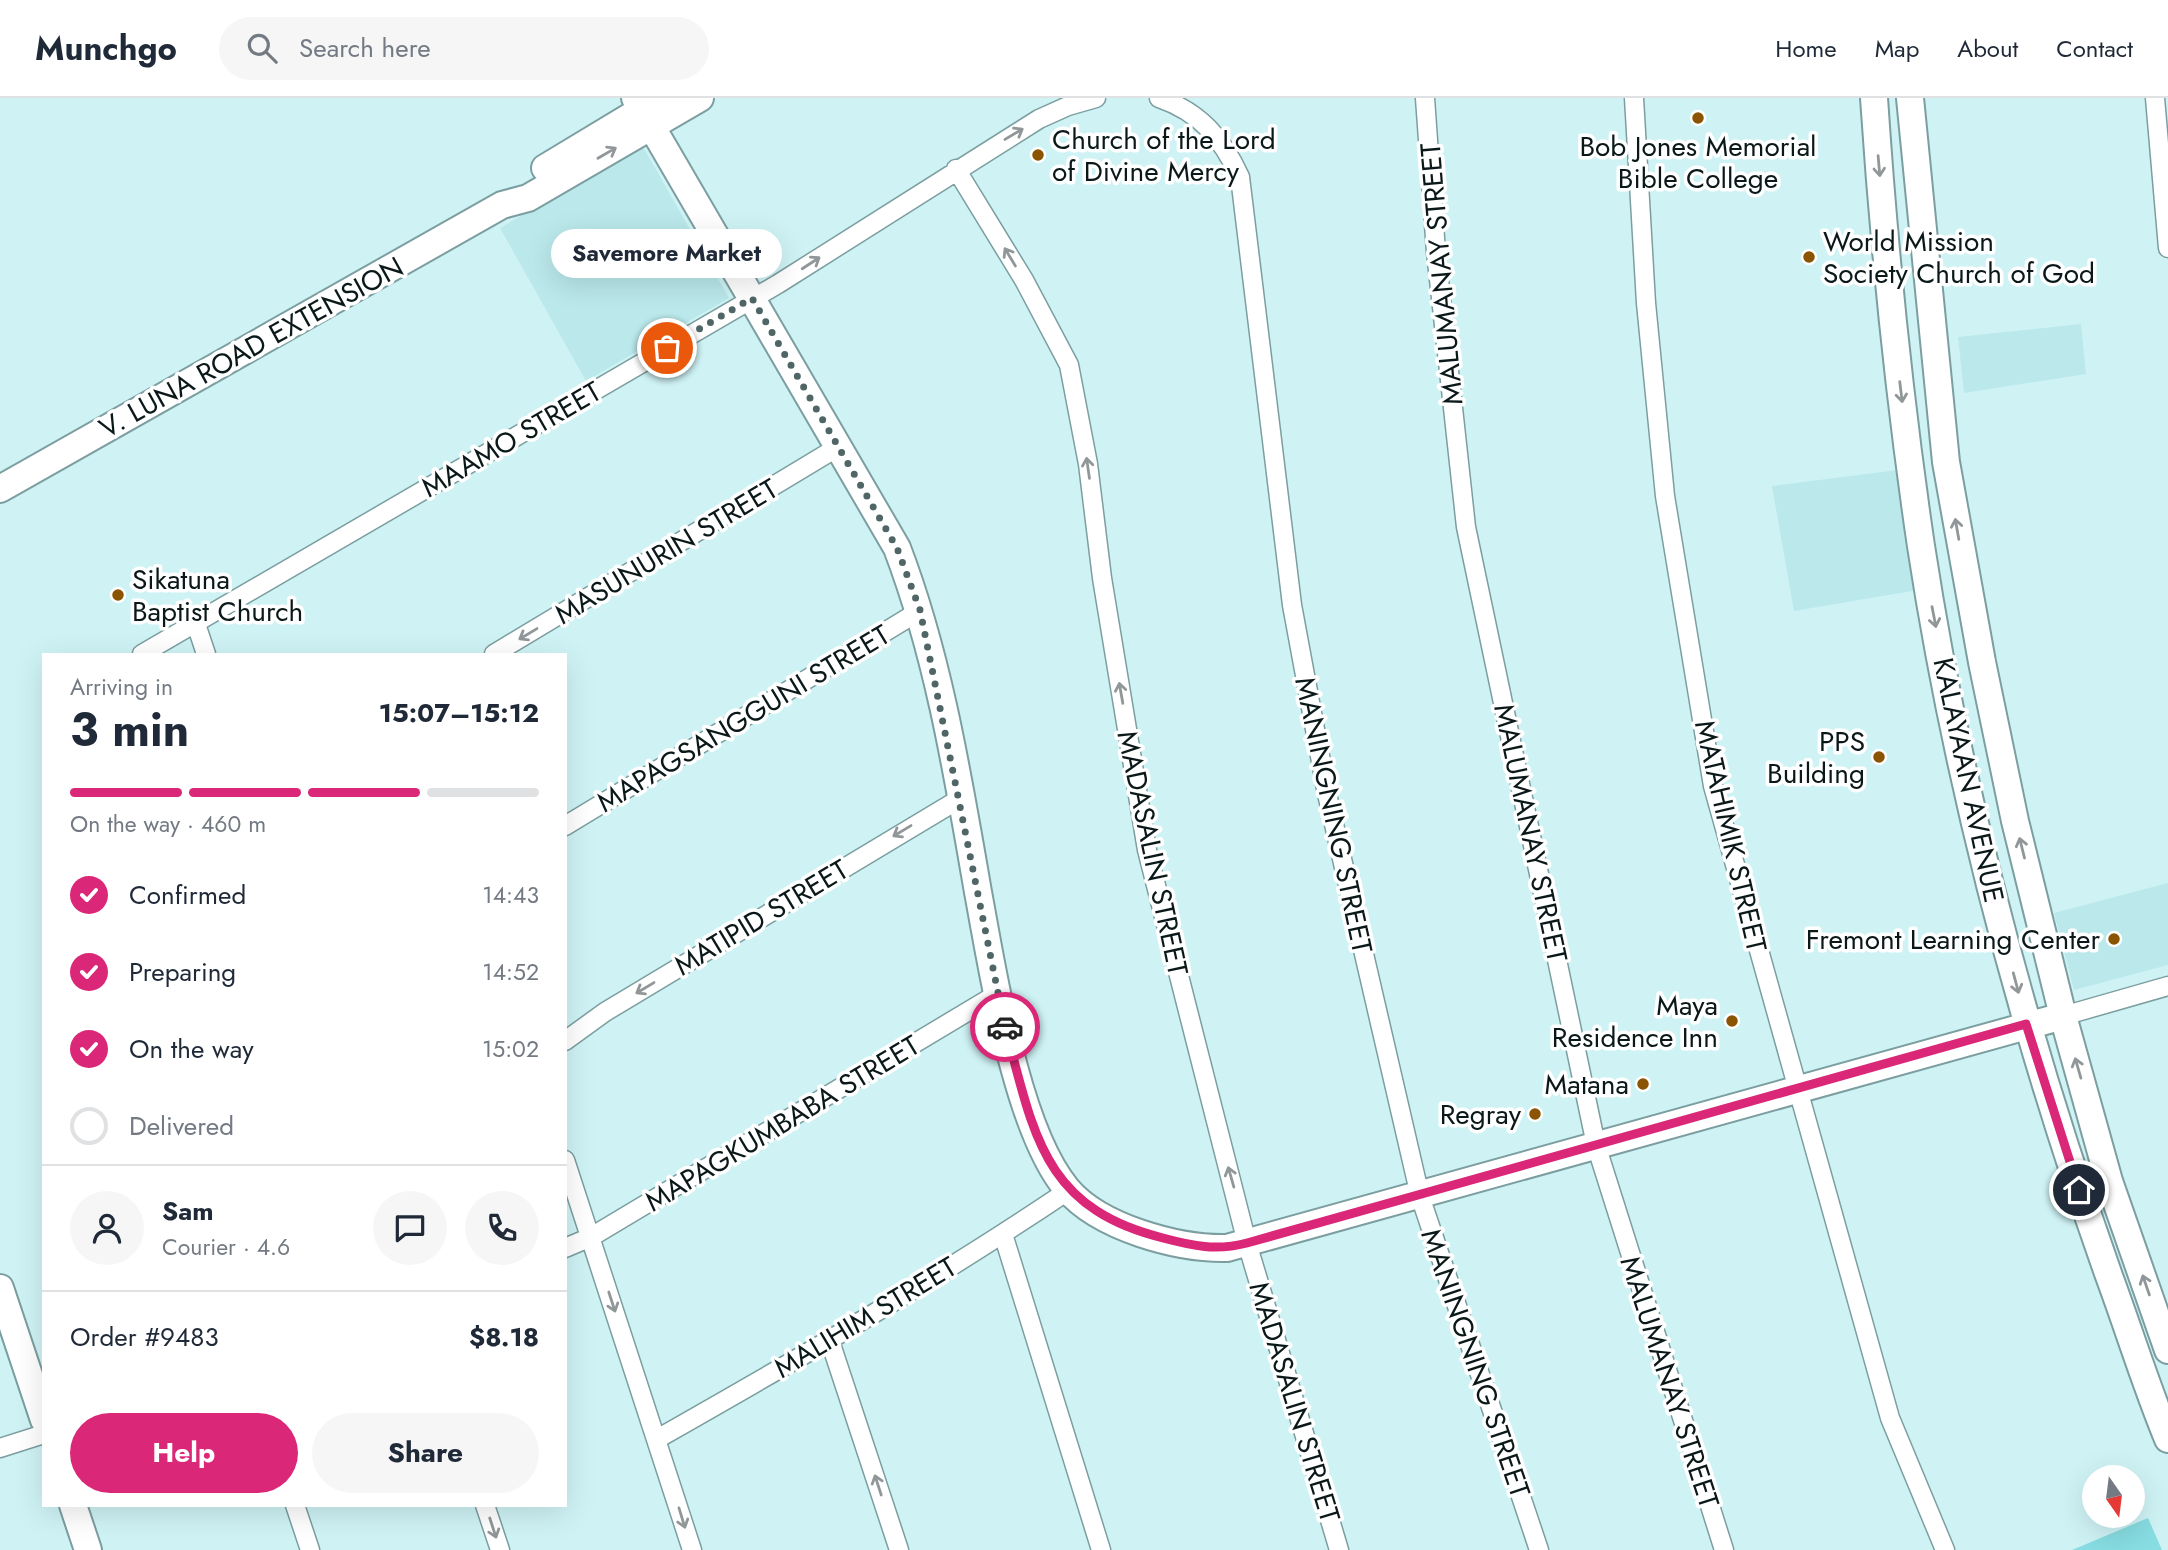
<!DOCTYPE html>
<html lang="en">
<head>
<meta charset="utf-8">
<style>
  body { margin:0; font-family:Jost,sans-serif; background:#f6f6f7; color:#1f2937; height:100vh; display:flex; flex-direction:column; font-size:26px; white-space:nowrap }
  * { box-sizing:border-box; margin:0 }
  p { font-size:23px; color:#747a83 }
  .icon { flex:none; width:38px; height:38px; fill:none; stroke:currentColor; stroke-width:2; stroke-linecap:round; stroke-linejoin:round }
  .map { position:relative; flex:1; overflow:hidden }
  .details { position:absolute; left:42px; top:555px; width:525px; height:854px; display:flex; flex-direction:column; background:#fff; border-radius:0px; box-shadow:0 7px 28px #0002 }
  .details>* { flex:none }
  .needle { width:46px; rotate:166deg }
  .controls { position:absolute; left:2082px; top:1367px; display:grid; gap:14px }
  .controls a { display:grid; place-items:center; width:63px; height:63px; border-radius:50%; background:#fff; box-shadow:0 7px 28px #0002; font-size:35px }
  .pin { position:absolute; display:grid; place-items:center; width:60px; height:60px; color:#fff; margin:-30px; border:4px solid #fff; border-radius:50%; box-shadow:0 2px 7px #0007 }
  .courier { position:absolute; display:grid; place-items:center; width:70px; height:70px; margin:-35px; border:5px solid #db2777; border-radius:50%; background:#fff; color:#222; box-shadow:0 2px 9px #0007 }
  .bubble { position:absolute; height:49px; border-radius:24px; background:#fff; box-shadow:0 7px 28px #0002; font-size:23px; font-weight:700; line-height:49px; text-align:center }
  .headline em { font-style:normal; font-weight:700 }
  .headline div { display:flex; flex-direction:column-reverse }
  .headline { display:flex; align-items:center; justify-content:space-between; height:119px; padding:0 28px }
  h1 { font-size:46px; font-weight:700; line-height:52px }
  .bar { display:grid; grid-template-columns:repeat(4,1fr); gap:10px 7px; align-content:center; height:84px; padding:0 28px }
  .bar i { height:9px; border-radius:5px; background:#e0e1e3 }
  .bar .on { background:#db2777 }
  .bar p { grid-column:span 4 }
  .line { display:flex; align-items:center; gap:18px; padding:0 28px; border-top:2px solid #e0e1e3 }
  .line div { flex:1 }
  .round { display:grid; place-items:center; flex:none; width:74px; height:74px; border-radius:37px; background:#f6f6f7 }
  ol { padding:0 28px; list-style:none }
  li { display:flex; align-items:center; gap:21px; height:77px }
  li p { margin-inline-start:auto }
  li .icon { padding:7px; border-radius:50%; background:#db2777; color:#fff; stroke-width:4 }
  li:last-child { color:#747a83 }
  li i { width:38px; height:38px; border:4px solid #e0e1e3; border-radius:50% }
  .action { display:flex; gap:14px; margin-top:auto; padding:14px 28px }
  .action a { flex:1; height:80px; border-radius:42px; background:#db2777; color:#fff; font-size:28px; font-weight:700; line-height:80px; text-align:center }
  .action a+a { background:#f6f6f7; color:#1f2937 }
  header { display:flex; align-items:center; gap:42px; box-sizing:border-box; height:98px; padding:0 35px; background:#fff; border-bottom:2px solid #e0e1e3 }
  header strong { font-size:33px }
  nav { display:flex; gap:38px; margin-inline-start:auto; font-size:24px }
  .search { width:490px; height:63px; background:#f6f6f7; display:flex; align-items:center; gap:18px; box-sizing:border-box; padding:0 24px; border-radius:38px; color:#747a83; font-size:26px }
  .map>svg:first-child { display:block }
  .built { fill:#bae8eb }
  .green { fill:#87dde2 }
  .lines { fill:none; stroke-linecap:round; stroke-linejoin:round }
  .street-casing { stroke:#7c9ea0; stroke-width:21 }
  .secondary-casing { stroke:#7c9ea0; stroke-width:30 }
  .street { stroke:#fff; stroke-width:18 }
  .secondary { stroke:#fff; stroke-width:26 }
  .oneway { stroke:#919798 }
  .done { stroke:#506566; stroke-width:7; stroke-dasharray:0 12.6 }
  .route { stroke:#db2777; stroke-width:9 }
  .poi-dot { fill:#8a5403; stroke:#fff; stroke-width:2.5 }
  .labels { text-anchor:middle; stroke-width:7; stroke-linejoin:round; paint-order:stroke }
  .poi-label { font-size:28px; fill:#0b1819; stroke:#fff; text-anchor:end }
  .street-label { font-size:28px; fill:#0b1819; stroke:#fff }
</style>
</head>
<body>
<header>
<strong>Munchgo</strong>
<div class="search"><svg class="icon" aria-label="search" viewBox="0 0 24 24"><circle cx="10" cy="10" r="6"/><path d="M15 15l6 6"/></svg>Search here</div>
<nav><a>Home</a><a>Map</a><a>About</a><a>Contact</a></nav>
</header>
<div class="map">
<svg width="2168" height="1452" viewBox="0 0 2168 1452">
  <rect width="100%" height="100%" fill="#cff3f5"/>
  <path class="built" d="M642,47l87,153 -143,83 -86,-153z
    M2081,226l5,50 -122,19 -6,-56z
    M1898,372l20,120 -124,21 -22,-125z
    M2168,785v82l-94,25 -20,-77z"/>
  <path class="green" d="M2148,1420l14,32h-90z"/>
  <g class="lines">
    <defs>
      <path id="street" d="M1159,0c41,14 63,40 81,79l52,428 35,189 93,402 119,354
        M1425,0l11,154 30,275 130,618 128,405
        M1634,0l12,205 19,193 48,290 177,632 55,132
        M2155,0l13,150
        M956,71l68,111 45,85 19,99 14,114 45,272 100,393 92,307
        M196,526l10,30
        M142,556l636,-370 261,-165 29,-13 28,-8
        M494,556l344,-207
        M565,728l356,-216
        M2063,918l105,-30
        M565,943l40,-29 356,-214
        M565,1062l127,390
        M1003,1136l98,316
        M565,1150l26,-11 406,-243
        M829,1240l70,212
        M657,1341c139,-79 279,-159 412,-249
        M0,1350l44,-14
        M295,1407l15,45
        M485,1407l15,45"/>
      <path id="secondary" d="M635,0l262,450c42,110 61,229 81,344 15,80 38,236 89,297 33,39 111,60 160,59l836,-232
        M1874,0c10,150 25,299 47,448 38,248 104,493 188,730 20,54 37,110 59,163
        M1910,0l36,364 36,200 33,159 48,195 46,165 59,169
        M545,70l116,-70
        M0,391l502,-284 26,-7 172,-100
        M0,1190l44,132
        M73,1407l15,45"/>
    </defs>
    <use href="#street" class="street-casing"/>
    <use href="#secondary" class="secondary-casing"/>
    <use href="#street" class="street"/>
    <use href="#secondary" class="secondary"/>
  </g>
  <defs><path id="oneway-shaft" d="M-6 0H5M1.5-3L5.5 0L1.5 3" fill="none" stroke-width="1.6" stroke-linecap="round" stroke-linejoin="round" transform="scale(1.75)"/></defs>
  <g class="oneway">
    <use href="#oneway-shaft" transform="translate(1014 36) rotate(-31)"/>
    <use href="#oneway-shaft" transform="translate(607 55) rotate(-30)"/>
    <use href="#oneway-shaft" transform="translate(1879 68) rotate(85)"/>
    <use href="#oneway-shaft" transform="translate(1010 159) rotate(-121)"/>
    <use href="#oneway-shaft" transform="translate(811 165) rotate(-33)"/>
    <use href="#oneway-shaft" transform="translate(1901 294) rotate(83)"/>
    <use href="#oneway-shaft" transform="translate(1088 370) rotate(-98)"/>
    <use href="#oneway-shaft" transform="translate(1957 431) rotate(-100)"/>
    <use href="#oneway-shaft" transform="translate(1934 519) rotate(79)"/>
    <use href="#oneway-shaft" transform="translate(528 536) rotate(149)"/>
    <use href="#oneway-shaft" transform="translate(1121 595) rotate(-100)"/>
    <use href="#oneway-shaft" transform="translate(902 733) rotate(149)"/>
    <use href="#oneway-shaft" transform="translate(2022 750) rotate(-104)"/>
    <use href="#oneway-shaft" transform="translate(2016 885) rotate(75)"/>
    <use href="#oneway-shaft" transform="translate(645 890) rotate(149)"/>
    <use href="#oneway-shaft" transform="translate(2078 970) rotate(-106)"/>
    <use href="#oneway-shaft" transform="translate(1231 1079) rotate(-106)"/>
    <use href="#oneway-shaft" transform="translate(2146 1187) rotate(-109)"/>
    <use href="#oneway-shaft" transform="translate(612 1204) rotate(72)"/>
    <use href="#oneway-shaft" transform="translate(878 1387) rotate(-108)"/>
    <use href="#oneway-shaft" transform="translate(682 1420) rotate(73)"/>
    <use href="#oneway-shaft" transform="translate(493 1430) rotate(72)"/>
  </g>
  <g class="lines">
    <path class="done" d="M667,250l85,-50 145,250 23,62 85,417"/>
    <path class="route" d="M1005,929c29,106 37,181 158,211 30,8 53,13 84,5l779,-219 53,166"/>
  </g>
  <g class="poi-dot">
    <circle cx="1698" cy="20" r="7"/>
    <circle cx="1038" cy="57" r="7"/>
    <circle cx="1809" cy="159" r="7"/>
    <circle cx="118" cy="497" r="7"/>
    <circle cx="1879" cy="659" r="7"/>
    <circle cx="2114" cy="841" r="7"/>
    <circle cx="1732" cy="923" r="7"/>
    <circle cx="1643" cy="986" r="7"/>
    <circle cx="1535" cy="1016" r="7"/>
  </g>
  <g class="labels">
    <g class="poi-label">
      <text x="1052" y="51" text-anchor="start">Church of the Lord<tspan x="1052" dy="32">of Divine Mercy</tspan></text>
      <text x="1698" y="58" text-anchor="middle">Bob Jones Memorial<tspan x="1698" dy="32">Bible College</tspan></text>
      <text x="1823" y="153" text-anchor="start">World Mission<tspan x="1823" dy="32">Society Church of God</tspan></text>
      <text x="132" y="491" text-anchor="start">Sikatuna<tspan x="132" dy="32">Baptist Church</tspan></text>
      <text x="1865" y="653">PPS<tspan x="1865" dy="32">Building</tspan></text>
      <text x="2100" y="851">Fremont Learning Center</text>
      <text x="1718" y="917">Maya<tspan x="1718" dy="32">Residence Inn</tspan></text>
      <text x="1629" y="996">Matana</text>
      <text x="1521" y="1026">Regray</text>
    </g>
    <g class="street-label">
      <text transform="translate(1441 176) rotate(-95)" y="10">MALUMANAY STREET</text>
      <text transform="translate(251 249) rotate(-29)" y="10">V. LUNA ROAD EXTENSION</text>
      <text transform="translate(511 341) rotate(-30)" y="10">MAAMO STREET</text>
      <text transform="translate(666 453) rotate(-31)" y="10">MASUNURIN STREET</text>
      <text transform="translate(743 620) rotate(-31)" y="10">MAPAGSANGGUNI STREET</text>
      <text transform="translate(1969 682) rotate(78)" y="10">KALAYAAN AVENUE</text>
      <text transform="translate(1334 717) rotate(78)" y="10">MANINGNING STREET</text>
      <text transform="translate(1531 735) rotate(78)" y="10">MALUMANAY STREET</text>
      <text transform="translate(1731 738) rotate(77)" y="10">MATAHIMIK STREET</text>
      <text transform="translate(1153 755) rotate(78)" y="10">MADASALIN STREET</text>
      <text transform="translate(761 819) rotate(-31)" y="10">MATIPID STREET</text>
      <text transform="translate(782 1025) rotate(-31)" y="10">MAPAGKUMBABA STREET</text>
      <text transform="translate(865 1219) rotate(-31)" y="10">MALIHIM STREET</text>
      <text transform="translate(1476 1265) rotate(71)" y="10">MANINGNING STREET</text>
      <text transform="translate(1670 1284) rotate(72)" y="10">MALUMANAY STREET</text>
      <text transform="translate(1295 1304) rotate(73)" y="10">MADASALIN STREET</text>
    </g>
  </g>
</svg>
<div class="controls">
<a><svg class="needle" viewBox="-14 -14 28 28"><path d="M0-13l5 13h-10z" fill="#e53935"/><path d="M0 13l5-13h-10z" fill="#747a83"/></svg></a>
</div>
<div class="pin" style="left:667px;top:250px;background:#ea580c"><svg class="icon" aria-label="bag" viewBox="0 0 24 24"><path d="M5 8h14l-1 12H6zM9 8a3 3 0 0 1 6 0"/></svg></div>
<div class="pin" style="left:2079px;top:1092px;background:#1f2937"><svg class="icon" aria-label="home" viewBox="0 0 24 24"><path d="M3 11l9-7 9 7M6 9v11h12V9"/></svg></div>
<div class="courier" style="left:1005px;top:929px"><svg class="icon" aria-label="car" viewBox="0 0 24 24"><path d="M5 17H2v-5l4-1 3-4h7l3 4 3 1v5h-3M9 17h6M6 11h13"/><circle cx="7" cy="17" r="2"/><circle cx="17" cy="17" r="2"/></svg></div>
<div class="bubble" style="left:551px;top:131px;width:231px">Savemore Market</div>
<section class="details">
<div class="headline"><div><h1>3 min</h1><p>Arriving in</p></div><em>15:07–15:12</em></div>
<div class="bar"><i class="on"></i><i class="on"></i><i class="on"></i><i></i><p>On the way · 460 m</p></div>
<ol>
<li><svg class="icon" aria-label="check" viewBox="0 0 24 24"><path d="M5 12l5 5 9-10"/></svg>Confirmed<p>14:43</p></li>
<li><svg class="icon" aria-label="check" viewBox="0 0 24 24"><path d="M5 12l5 5 9-10"/></svg>Preparing<p>14:52</p></li>
<li><svg class="icon" aria-label="check" viewBox="0 0 24 24"><path d="M5 12l5 5 9-10"/></svg>On the way<p>15:02</p></li>
<li><i></i>Delivered</li>
</ol>
<div class="line" style="height:126px"><a class="round"><svg class="icon" aria-label="person" viewBox="0 0 24 24"><circle cx="12" cy="8" r="4"/><path d="M4 21q1-7 8-7t8 7"/></svg></a><div><b>Sam</b><p>Courier · 4.6</p></div><a class="round"><svg class="icon" aria-label="chat" viewBox="0 0 24 24"><path d="M4 5h16v11H9l-5 4z"/></svg></a><a class="round"><svg class="icon" aria-label="phone" viewBox="0 0 24 24"><path d="M5 4h4l2 5-3 2q2 4 5 5l2-3 5 2v4C11 20 4 13 5 4z"/></svg></a></div>
<div class="line" style="height:91px"><div>Order #9483</div><b>$8.18</b></div>
<div class="action"><a>Help</a><a>Share</a></div>
</section>
</div>
</body>
</html>
